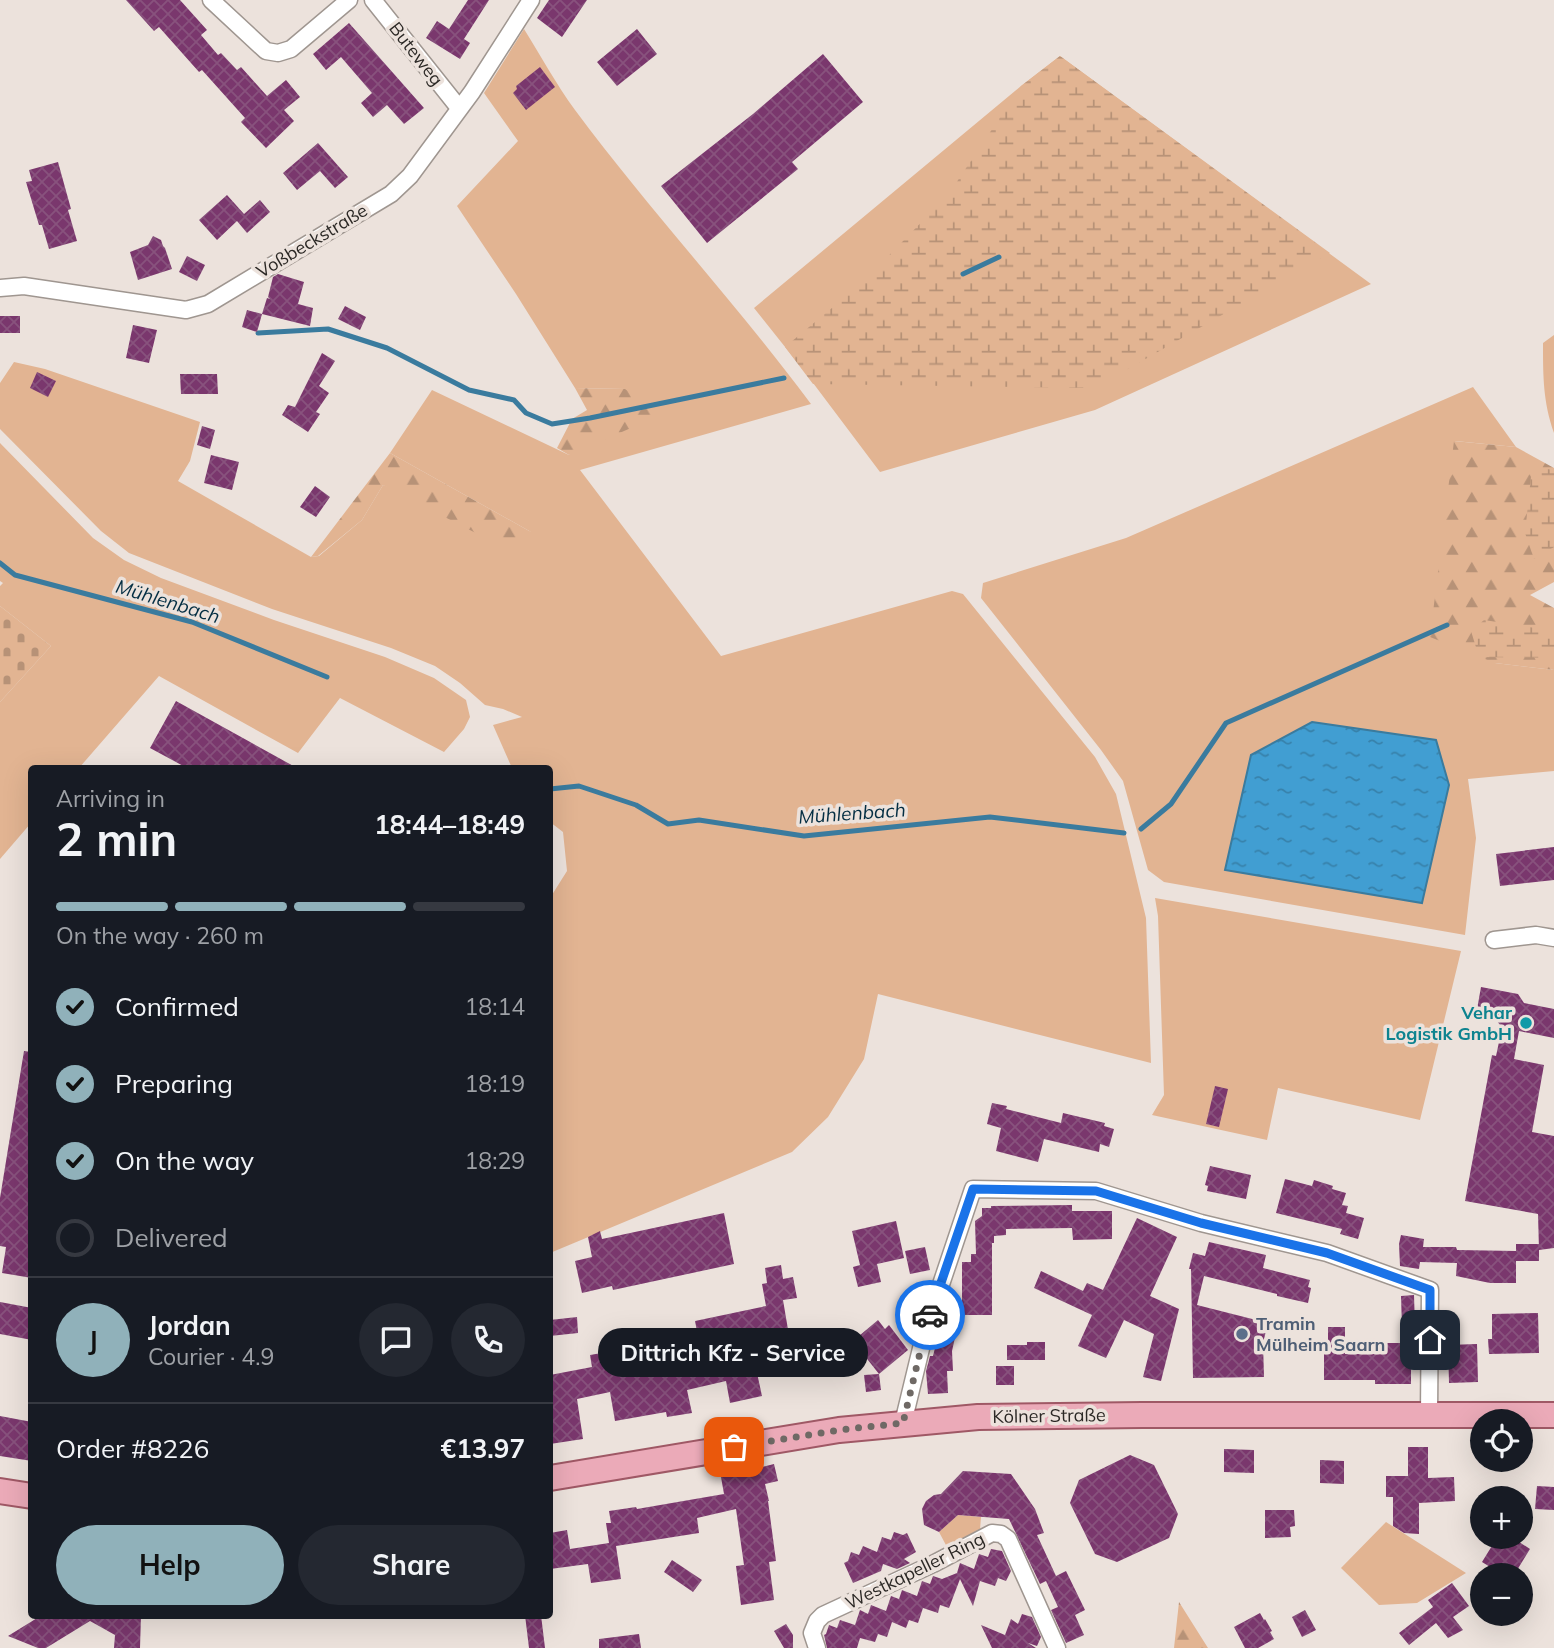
<!DOCTYPE html>
<html lang="en">
<head>
<meta charset="utf-8">
<style>
  body { margin:0; font-family:Mulish,sans-serif; background:#242831; color:#f1f3f6; height:100vh; display:flex; flex-direction:column; font-size:26px; white-space:nowrap }
  * { box-sizing:border-box; margin:0 }
  p { font-size:23px; color:#9ea1a6 }
  .icon { flex:none; width:38px; height:38px; fill:none; stroke:currentColor; stroke-width:2; stroke-linecap:round; stroke-linejoin:round }
  .map { position:relative; flex:1; overflow:hidden }
  .panel { position:absolute; left:28px; top:765px; width:525px; height:854px; display:flex; flex-direction:column; background:#171b24; border-radius:7px; box-shadow:0 7px 28px #0002 }
  .panel>* { flex:none }
  .buttons { position:absolute; left:1470px; top:1409px; display:grid; gap:14px }
  .buttons a { display:grid; place-items:center; width:63px; height:63px; border-radius:50%; background:#171b24; box-shadow:0 7px 28px #0002; font-size:35px }
  .pin { position:absolute; display:grid; place-items:center; width:60px; height:60px; color:#fff; margin:-30px; border-radius:14px; box-shadow:0 4px 10px #0006 }
  .courier { position:absolute; display:grid; place-items:center; width:70px; height:70px; margin:-35px; border:5px solid #1a73e8; border-radius:50%; background:#fff; color:#222; box-shadow:0 2px 9px #0007 }
  .bubble { position:absolute; height:49px; border-radius:24px; background:#171b24; box-shadow:0 7px 28px #0002; font-size:23px; font-weight:700; line-height:49px; text-align:center }
  .summary em { font-style:normal; font-weight:700 }
  .summary div { display:flex; flex-direction:column-reverse }
  .summary { display:flex; align-items:center; justify-content:space-between; height:119px; padding:0 28px }
  h1 { font-size:46px; font-weight:700; line-height:52px }
  .bar { display:grid; grid-template-columns:repeat(4,1fr); gap:10px 7px; align-content:center; height:84px; padding:0 28px }
  .bar i { height:9px; border-radius:5px; background:#363941 }
  .bar .current { background:#90b1ba }
  .bar p { grid-column:span 4 }
  .line { display:flex; align-items:center; gap:18px; padding:0 28px; border-top:2px solid #363941 }
  .line div { flex:1 }
  .round { display:grid; place-items:center; flex:none; width:74px; height:74px; border-radius:37px; background:#242831 }
  ol { padding:0 28px; list-style:none }
  li { display:flex; align-items:center; gap:21px; height:77px }
  li p { margin-inline-start:auto }
  li .icon { padding:7px; border-radius:50%; background:#90b1ba; color:#111; stroke-width:4 }
  li:last-child { color:#9ea1a6 }
  li i { width:38px; height:38px; border:4px solid #363941; border-radius:50% }
  .button { display:flex; gap:14px; margin-top:auto; padding:14px 28px }
  .button a { flex:1; height:80px; border-radius:42px; background:#90b1ba; color:#111; font-size:28px; font-weight:700; line-height:80px; text-align:center }
  .button a+a { background:#242831; color:#f1f3f6 }
  .map>svg:first-child { display:block }
  .green { fill:#e2b492 }
  .forest { fill:url(#forest-firs) }
  .wetland { fill:url(#wetland-marsh) }
  .cemetery { fill:url(#cemetery-stones) }
  .water { fill:url(#water-ripples); stroke:#3a7b9e; stroke-width:2 }
  .lines { fill:none; stroke-linecap:round; stroke-linejoin:round }
  .stream { stroke:#3a7b9e; stroke-width:5 }
  .building { fill:url(#building-cross-hatch) }
  .minor-casing { stroke:#9f9690; stroke-width:19 }
  .primary-casing { stroke:#9f5865; stroke-width:28 }
  .minor { stroke:#fff; stroke-width:16 }
  .primary { stroke:#ebaab8; stroke-width:24 }
  .done { stroke:#6f6965; stroke-width:7; stroke-dasharray:0 12.6 }
  .route { stroke:#1a73e8; stroke-width:9 }
  .culture-dot { fill:#0f9aa8; stroke:#ece2dc; stroke-width:2.5 }
  .service-dot { fill:#5c6f8a; stroke:#ece2dc; stroke-width:2.5 }
  .labels { text-anchor:middle; stroke-width:7; stroke-linejoin:round; paint-order:stroke }
  .street-label { font-size:18px; fill:#2b2825; stroke:#ece2dc }
  .culture-label { font-size:18px; font-weight:bold; fill:#0d838f; stroke:#ece2dc; text-anchor:end }
  .service-label { font-size:18px; font-weight:bold; fill:#4e5e75; stroke:#ece2dc; text-anchor:start }
  .water-label { font-size:19px; font-style:italic; fill:#042e43; stroke:#ece2dc }
</style>
</head>
<body>
<div class="map">
<svg width="1554" height="1648" viewBox="0 0 1554 1648">
  <defs>
    <pattern id="forest-firs" width="22" height="20" patternUnits="userSpaceOnUse" patternTransform="scale(1.75)"><rect width="22" height="20" fill="#e2b492"/><path d="M5 1l3.5 6h-7zM16 11l3.5 6h-7z" fill="#b79277"/></pattern>
    <pattern id="wetland-marsh" width="20" height="14" patternUnits="userSpaceOnUse" patternTransform="scale(1.75)"><rect width="20" height="14" fill="#e2b492"/><path d="M1 5h8M5 5V1M11 12h8M15 12V8" fill="none" stroke="#b79277"/></pattern>
    <pattern id="cemetery-stones" width="16" height="16" patternUnits="userSpaceOnUse" patternTransform="scale(1.75)"><rect width="16" height="16" fill="#e2b492"/><path d="M2 7V4a2 2 0 0 1 4 0v3zM10 15v-3a2 2 0 0 1 4 0v3z" fill="#b79277"/></pattern>
    <pattern id="water-ripples" width="26" height="14" patternUnits="userSpaceOnUse" patternTransform="scale(1.75)"><rect width="26" height="14" fill="#419ed2"/><path d="M2 4q2-2 4 0t4 0M15 11q2-2 4 0t4 0" fill="none" stroke="#3781aa"/></pattern>
    <pattern id="building-cross-hatch" width="8" height="8" patternUnits="userSpaceOnUse" patternTransform="scale(1.75)"><rect width="8" height="8" fill="#7a376d"/><path d="M0 0l8 8M0 8l8-8" fill="none" stroke="#88527d"/></pattern>
  </defs>
  <rect width="100%" height="100%" fill="#ece2dc"/>
  <path class="green" d="M524,29c17,27 32,55 51,81 75,101 161,193 236,294l-231,66 141,186 231,-65 11,3 132,163 21,37 30,124 5,145 -273,-69 -14,65 -36,58 -36,35 -242,101v-355l17,-27 -4,-39 -13,-10v-54h-38l-19,-43 29,-8 -19,-8 -18,-4 -25,-22 -25,-17 -44,-18 -119,-39 -143,-56 -28,-22 -101,-102v-46l14,-21 31,7 155,53 -10,39 -12,20 133,76 8,-1 43,-36 21,-35 148,47 -141,-79 42,-63 137,65 56,-66 -50,-1 -59,-94 -59,-88 61,-65 -34,-48z
    M1060,56l311,228 -276,126 -215,62 -79,-105 -47,-59 267,-222z
    M1554,335v98c-11,-31 -11,-57 -11,-90z
    M1473,387l43,60 -61,-6 40,222 59,7v101l-86,8 8,59 -11,97 -301,-53 -16,-12 -25,-89 -22,-31 -120,-152 2,-15 143,-45z
    M0,443l93,95 31,22 37,18 113,42 111,37 49,21 32,22 4,17 -6,12 -20,23 -104,-54 -42,55 -139,-77 -80,92h-47l-1,55 -31,36v-157l51,-56 -51,-40v-20l3,-3 -3,-2z
    M1155,898l306,53 -41,169 -142,-32 -11,52 -115,-25 12,-20 -6,-179z
    M958,1515l23,2 -1,13 -33,17 -8,-15z
    M1386,1522l80,51 -49,30 -38,2 -38,-37z"/>
  <path class="forest" d="M575,388l50,1 38,25 -94,41 -12,-7 15,-29 15,-9z
    M1454,441l62,6 38,21v114l-24,13 24,13v62l-59,-7 -65,-26z
    M390,453l141,79 -11,24 -137,-71 -21,35 -44,36 -7,1z
    M1179,1602l29,46h-34z"/>
  <path class="wetland" d="M1060,56l270,197 -235,135 -282,-4 -28,-37 78,-65 85,-87 73,-109z
    M1532,467l22,3v77l-20,12 -9,-26z
    M1484,620l70,11v27l-75,-1 -8,-26z"/>
  <path class="cemetery" d="M0,606l51,40 -51,56z"/>
  <path class="water" d="M1312,722l124,18 13,45 -27,118 -197,-33 26,-115z"/>
  <g class="lines">
    <path class="stream" d="M963,274l36,-17
      M258,333l70,-4 59,19 82,42 45,10 12,13 26,11 38,-6 194,-40
      M0,563l15,12 177,47 135,55
      M550,789l29,-3 57,19 32,19 31,-4 105,16 186,-19 134,16
      M1141,829l30,-25 55,-81 221,-98"/>
  </g>
  <path class="building" d="M126,0h54l27,30 -6,5 17,20 3,-2 16,17 4,-3 26,29 19,-16 14,17 -16,13 10,11 -28,27 -25,-26 4,-4 -43,-48 -3,2 -40,-45 -5,4z
    M468,0h21l-25,39 6,4 -10,16 -34,-21 11,-17 12,8z
    M549,0h38l-25,37 -25,-19z
    M349,23l75,85 -20,16 -17,-19 -14,12 -12,-14 11,-10 -31,-36 -15,13 -13,-16z
    M637,29l20,25 -40,32 -20,-24z
    M823,54l40,48 -71,60 6,7 -91,74 -46,-57 92,-72z
    M540,67l15,20 -29,23 -13,-17 4,-4 -1,-3z
    M318,143l30,34 -13,11 -15,-17 -23,19 -14,-17z
    M58,162l13,47 -3,1 9,31 -28,8 -7,-24h-3l-13,-43 6,-1 -3,-11z
    M227,195l17,19 16,-14 10,12 -23,21 -10,-12 -20,19 -18,-20z
    M153,236l8,4 2,6 2,2 7,21 -34,11 -8,-28 18,-7z
    M187,256l18,9 -8,16 -18,-9z
    M278,274l26,8 -6,22 15,4 -3,18 -48,-12 5,-16 3,1 -2,-2 5,-20z
    M345,306l21,11 -6,13 -22,-11z
    M247,310l15,4 -5,18 -15,-5z
    M0,316h20v17h-20z
    M133,325l24,5 -8,33 -23,-5z
    M322,353l13,8 -16,25 10,7 -13,19 4,2 -12,18 -26,-17 6,-10 7,2z
    M37,372l19,9 -8,16 -18,-9z
    M180,374h37l1,20h-37z
    M202,426l13,4 -5,19 -13,-4z
    M211,455l28,7 -7,28 -28,-7z
    M315,486l15,11 -14,20 -16,-10z
    M176,701l121,67h-110l-37,-20z
    M1554,847v33l-54,6 -4,-32z
    M1481,987l37,7 6,9 30,6v29l-35,-7 -5,28 30,6 -12,67 22,4v112l-15,2 -1,-36 -73,-13 27,-146 4,1 6,-28 -7,-10 -19,-3z
    M24,1051l8,1v226l-30,-5 4,-26 -6,-1v-48z
    M1215,1086l13,3 -9,38 -13,-3z
    M992,1103l15,3 -1,3 55,14 2,-10 42,10 -1,3 10,3 -5,18 -9,-3 -1,8 -55,-13 -6,23 -42,-11 5,-23 -14,-4z
    M1210,1166l41,9 -5,24 -39,-8 1,-5 -3,-1z
    M1285,1179l27,7 2,-6 19,6 -1,3 14,4 -4,12 6,1 -2,7 18,5 -6,21 -18,-5 2,-5 -66,-16z
    M1072,1205v6h40v28l-39,1 -1,-12 -66,1v6l-12,1v7h-2v72h-30v-53h9v-8h5l-1,-33 7,-5v-8h9v-2z
    M724,1213l10,51 -121,26 -1,-4 -30,7 -7,-32 17,-4 -4,-20 12,-6 2,8z
    M1137,1218l40,19 -27,59 29,13 -18,72 -18,-4 11,-43 -30,-14 -18,38 -28,-12 14,-31 -58,-27 7,-17 42,20 4,-8 16,7z
    M896,1221l8,37 -27,6 4,18 -23,5 -5,-20 7,-2 -8,-34z
    M1401,1235l23,4 -1,8h33l1,3 59,1v32h-26l-34,-7 1,-13 -37,-1 -1,7 -19,-3 -1,-22z
    M1209,1242l57,13 -3,13 47,12 -2,7 3,1 -3,15 -31,-7v-2l-73,-18 -7,29 71,18 -5,20 1,34 -71,1 -2,-109h-2l4,-16 12,3z
    M1516,1244h23v17h-23z
    M925,1247l5,23 -20,4 -5,-23z
    M781,1265l2,14 10,-2 4,21 -14,2 9,53 -17,2 -3,-20h-1l-1,-3 -40,9 8,36 19,-4 5,23 -32,7 -4,-22 -39,9 5,23 -25,4 -1,-5 -51,9 -5,-29 -33,7 6,40 -33,5v-69l42,-8 -2,-12 52,-9 4,21 56,-10 -7,-36 71,-15 -4,-22 5,-1 -2,-15z
    M1414,1295l1,32h-13l-1,-31z
    M0,1302l32,6v32l-32,-6z
    M1538,1313l1,40 -50,1 -1,-15h4v-25z
    M577,1317l1,16 -28,3v-16z
    M878,1320l7,9 4,-4 19,25 -29,24 -26,-33z
    M942,1320l16,4 -6,27 1,20h-6l1,22 -20,1 -2,-23 4,-15h3z
    M1328,1327h17v27h30v-11h36v41h-36v-4h-51v-26h4z
    M1027,1342h18v18h-38v-15h20z
    M1477,1344l1,38 -29,1 -1,-38z
    M996,1366h18v19h-18z
    M879,1374l2,16 -15,2 -2,-17z
    M0,1416l32,6v39l-32,-5z
    M1408,1447h20v31l26,-1 1,24 -36,2v31l-15,-1 -11,-7v-29h-7v-21h22z
    M1224,1449l30,1v23l-30,-1z
    M1130,1455l24,10 24,49 -9,24 -52,24 -22,-8 -25,-51 9,-23z
    M1320,1460l24,1v23l-24,-1z
    M774,1464l4,17 -13,3 4,17h-1l8,60 -7,1 5,38 -33,5 -5,-39 8,-1 -8,-56 -39,9 2,15 -83,13 5,33 -30,4 -3,-19 -38,5v-36l17,-3 3,19 39,-6 -3,-20h5l-2,-12 27,-4 1,2 87,-15 -3,-17z
    M963,1471l48,3 24,35 9,24 -7,2 19,41 -16,8 -31,-65 -51,-4 -19,17 -15,-7 -2,-16 4,-8 8,-6 7,-1z
    M1537,1486l17,1v23l-19,-1z
    M1265,1510h29l1,16 -5,1 1,10 -26,1z
    M894,1532l9,3 4,-2 9,19 -12,7 6,4 -13,6 -14,-5 -2,7 -28,12 -9,-20 4,-2 3,-9 8,3 4,-9 14,6 5,-15 9,3z
    M1498,1536h12l20,13 -16,26h-11l-21,-13z
    M991,1549l11,2 9,20 -5,10 -8,-3 -3,8 -15,-5 -7,25 -13,-27 -11,29 -9,-3 -2,8 -15,-5 -5,15 -9,-3 -3,8 -14,-6 -5,15 -9,-3 -3,8 -15,-4 -3,10h-30l-3,-13 2,-1 3,-9 8,3 3,-8 15,5 5,-15 8,4 3,-9 15,6 5,-15 8,3 3,-9 15,6 5,-15 8,3 3,-8 9,3 15,-6 3,-10 14,6 5,-15 9,3z
    M672,1560l30,20 -9,12 -29,-20z
    M1066,1571l19,39 -10,5 9,20 -18,8 -15,-33 7,-3 -12,-26z
    M1452,1583l17,23 -16,11 10,13 -15,8 -12,-15 -27,22 -10,-12 34,-26 -5,-7z
    M1305,1610l11,20 -14,7 -10,-20z
    M1260,1613l4,7 1,-1 7,12 -2,1 4,7 -16,9h-13l-11,-21z
    M1022,1614l10,3 9,20 -4,9 -9,-3 8,5h-44l-11,-23 24,10 6,-16 7,5z
    M42,1615h99l-1,33h-26l1,-13 -25,-14 -44,27h-8l-30,-12z
    M525,1615h16l4,33h-16z
    M786,1624l7,11v13h-9l-10,-17z
    M639,1634l2,14h-42v-9z"/>
  <g class="lines">
    <defs>
      <path id="minor" d="M211,0l55,51 12,2 13,-4 58,-49
        M373,0l86,108
        M0,288l24,-2 162,24 22,-6 183,-110 19,-18 62,-84 59,-92
        M1494,940l42,-5 18,3
        M903,1423l22,-91 48,-143 123,2 105,32 126,30 103,37 -1,125
        M817,1648l-5,-15 5,-12 6,-6 110,-51 59,-31 9,1 7,5 49,109"/>
      <path id="primary" d="M550,1478l289,-48 139,-13 164,-2h412
        M0,1491l32,5"/>
    </defs>
    <use href="#minor" class="minor-casing"/>
    <use href="#primary" class="primary-casing"/>
    <use href="#minor" class="minor"/>
    <use href="#primary" class="primary"/>
  </g>
  <g class="lines">
    <path class="done" d="M734,1447l105,-17 64,-7 22,-91 5,-17"/>
    <path class="route" d="M930,1315l43,-126 123,2 105,32 126,30 103,37v50"/>
  </g>
  <circle class="culture-dot" cx="1526" cy="1023" r="7"/>
  <circle class="service-dot" cx="1242" cy="1334" r="7"/>
  <g class="labels">
    <g class="street-label">
      <text transform="translate(416 54) rotate(52)" y="6">Buteweg</text>
      <text transform="translate(312 241) rotate(-31)" y="6">Voßbeckstraße</text>
      <text transform="translate(1049 1416) rotate(-1)" y="6">Kölner Straße</text>
      <text transform="translate(915 1571) rotate(-26)" y="6">Westkapeller Ring</text>
    </g>
    <g class="culture-label">
      <text x="1512" y="1019">Vehar<tspan x="1512" dy="21">Logistik GmbH</tspan></text>
    </g>
    <g class="service-label">
      <text x="1256" y="1330">Tramin<tspan x="1256" dy="21">Mülheim Saarn</tspan></text>
    </g>
    <g class="water-label">
      <text transform="translate(168 601) rotate(17)" y="7">Mühlenbach</text>
      <text transform="translate(852 813) rotate(-4)" y="7">Mühlenbach</text>
    </g>
  </g>
</svg>
<div class="buttons">
<a><svg class="icon" aria-label="locate" viewBox="0 0 24 24"><circle cx="12" cy="12" r="6"/><path d="M12 2v4M12 18v4M2 12h4M18 12h4"/></svg></a>
<a>+</a>
<a>−</a>
</div>
<div class="pin" style="left:734px;top:1447px;background:#ea580c"><svg class="icon" aria-label="bag" viewBox="0 0 24 24"><path d="M5 8h14l-1 12H6zM9 8a3 3 0 0 1 6 0"/></svg></div>
<div class="pin" style="left:1430px;top:1340px;background:#1f2937"><svg class="icon" aria-label="home" viewBox="0 0 24 24"><path d="M3 11l9-7 9 7M6 9v11h12V9"/></svg></div>
<div class="courier" style="left:930px;top:1315px"><svg class="icon" aria-label="car" viewBox="0 0 24 24"><path d="M5 17H2v-5l4-1 3-4h7l3 4 3 1v5h-3M9 17h6M6 11h13"/><circle cx="7" cy="17" r="2"/><circle cx="17" cy="17" r="2"/></svg></div>
<div class="bubble" style="left:598px;top:1328px;width:270px">Dittrich Kfz - Service</div>
<section class="panel">
<div class="summary"><div><h1>2 min</h1><p>Arriving in</p></div><em>18:44–18:49</em></div>
<div class="bar"><i class="current"></i><i class="current"></i><i class="current"></i><i></i><p>On the way · 260 m</p></div>
<ol>
<li><svg class="icon" aria-label="check" viewBox="0 0 24 24"><path d="M5 12l5 5 9-10"/></svg>Confirmed<p>18:14</p></li>
<li><svg class="icon" aria-label="check" viewBox="0 0 24 24"><path d="M5 12l5 5 9-10"/></svg>Preparing<p>18:19</p></li>
<li><svg class="icon" aria-label="check" viewBox="0 0 24 24"><path d="M5 12l5 5 9-10"/></svg>On the way<p>18:29</p></li>
<li><i></i>Delivered</li>
</ol>
<div class="line" style="height:126px"><b class="round" style="background:#90b1ba;color:#111">J</b><div><b>Jordan</b><p>Courier · 4.9</p></div><a class="round"><svg class="icon" aria-label="chat" viewBox="0 0 24 24"><path d="M4 5h16v11H9l-5 4z"/></svg></a><a class="round"><svg class="icon" aria-label="phone" viewBox="0 0 24 24"><path d="M5 4h4l2 5-3 2q2 4 5 5l2-3 5 2v4C11 20 4 13 5 4z"/></svg></a></div>
<div class="line" style="height:91px"><div>Order #8226</div><b>€13.97</b></div>
<div class="button"><a>Help</a><a>Share</a></div>
</section>
</div>
</body>
</html>
